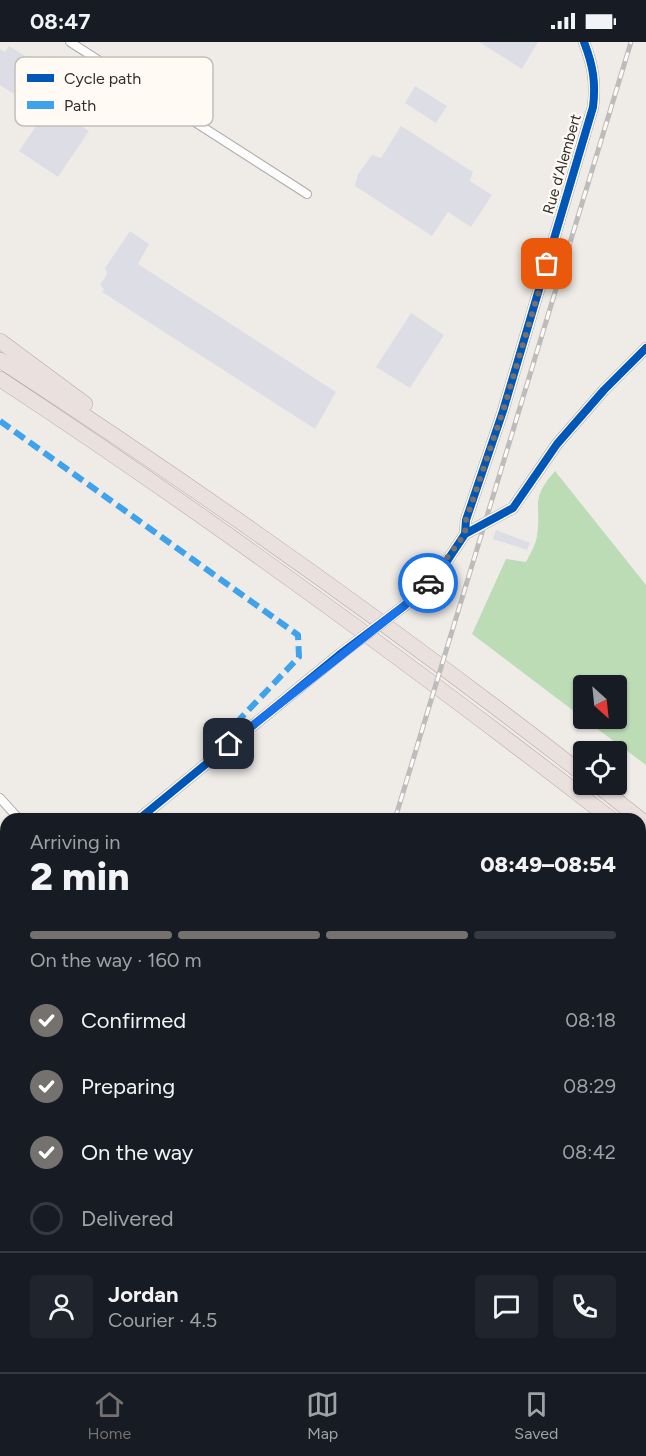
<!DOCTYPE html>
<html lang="en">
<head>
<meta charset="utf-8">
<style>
  body { margin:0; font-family:Figtree,sans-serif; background:#20242c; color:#f1f3f6; height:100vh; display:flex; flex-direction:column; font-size:22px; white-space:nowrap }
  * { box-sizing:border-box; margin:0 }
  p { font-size:20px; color:#9ea1a6 }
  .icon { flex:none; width:33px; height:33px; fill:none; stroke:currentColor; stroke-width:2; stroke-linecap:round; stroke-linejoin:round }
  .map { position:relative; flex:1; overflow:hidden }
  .sheet { position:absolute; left:0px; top:771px; width:646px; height:560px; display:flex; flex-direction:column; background:#171b24; border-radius:18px 18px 0 0; box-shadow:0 2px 4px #0004 }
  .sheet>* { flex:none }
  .needle { width:39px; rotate:153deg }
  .fabs { position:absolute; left:573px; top:633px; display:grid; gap:12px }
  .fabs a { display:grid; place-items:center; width:54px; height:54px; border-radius:6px; background:#171b24; box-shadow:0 2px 4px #0004; font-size:30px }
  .pin { position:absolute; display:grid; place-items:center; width:51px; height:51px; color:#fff; margin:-26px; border-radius:12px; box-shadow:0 3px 9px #0006 }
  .courier { position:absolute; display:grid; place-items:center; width:60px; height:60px; margin:-30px; border:4px solid #1a73e8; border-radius:50%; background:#fff; color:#222; box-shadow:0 2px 8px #0007 }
  .headline em { font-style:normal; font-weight:800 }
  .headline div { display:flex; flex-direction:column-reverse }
  .headline { display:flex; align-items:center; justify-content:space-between; height:102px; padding:0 30px }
  h1 { font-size:39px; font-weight:800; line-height:45px }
  .bar { display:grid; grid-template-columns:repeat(4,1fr); gap:9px 6px; align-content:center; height:72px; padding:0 30px }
  .bar i { height:8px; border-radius:4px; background:#363941 }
  .bar .selected { background:#74716e }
  .bar p { grid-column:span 4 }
  .line { display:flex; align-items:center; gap:15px; padding:0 30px; border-top:2px solid #363941 }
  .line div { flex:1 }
  .round { display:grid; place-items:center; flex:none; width:63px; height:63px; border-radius:6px; background:#20242c }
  ol { padding:0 30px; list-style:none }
  li { display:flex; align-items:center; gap:18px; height:66px }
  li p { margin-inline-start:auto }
  li .icon { padding:6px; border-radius:50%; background:#74716e; color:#fff; stroke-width:4 }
  li:last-child { color:#9ea1a6 }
  li i { width:33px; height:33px; border:3px solid #363941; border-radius:50% }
  .status { display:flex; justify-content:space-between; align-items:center; height:42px; padding:0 30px; background:#171b24; direction:ltr }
  .status svg { height:16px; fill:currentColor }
  .tabs { display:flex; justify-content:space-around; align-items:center; height:84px; border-top:2px solid #363941; background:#171b24; font-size:16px; color:#9ea1a6 }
  .tabs a { display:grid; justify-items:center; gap:3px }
  .tabs .selected { color:#74716e }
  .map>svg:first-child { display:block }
  .forest { fill:#bcdcb6 }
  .water { fill:#87c5e4 }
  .building { fill:#dddde6 }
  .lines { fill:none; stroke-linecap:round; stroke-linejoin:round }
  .minor-casing { stroke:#acaaa7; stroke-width:10 }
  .tertiary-casing { stroke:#acaaa7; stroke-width:12 }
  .trunk-casing { stroke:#b7a9a4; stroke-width:16 }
  .minor { stroke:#fdfcfc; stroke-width:8 }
  .tertiary { stroke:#fdfcfc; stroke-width:10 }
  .trunk { stroke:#eae0dd; stroke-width:15 }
  .rail-casing { stroke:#bdbcbc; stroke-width:5 }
  .rail { stroke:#fffbf4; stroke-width:3; stroke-dasharray:9; stroke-linecap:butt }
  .tertiary-bridge-casing { stroke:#acaaa7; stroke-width:12; stroke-linecap:butt }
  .tertiary-bridge { stroke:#fdfcfc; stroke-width:10 }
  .quiet { stroke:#3ea3eb; stroke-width:6; stroke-dasharray:12 6; stroke-linecap:butt }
  .cycleway-casing { stroke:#fffbf4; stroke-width:11 }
  .cycleway { stroke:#0057b8; stroke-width:8 }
  .done { stroke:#74716e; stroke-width:6; stroke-dasharray:0 10.8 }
  .route { stroke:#1a73e8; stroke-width:8 }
  .labels { text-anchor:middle; stroke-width:4.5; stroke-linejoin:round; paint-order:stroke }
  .street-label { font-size:15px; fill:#312f2c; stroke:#fffbf4 }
  .key { fill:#fffbf4; stroke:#c1beb8; stroke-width:1.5 }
  .key-label { font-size:16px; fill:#312f2c }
</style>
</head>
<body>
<div class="status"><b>08:47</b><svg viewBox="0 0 49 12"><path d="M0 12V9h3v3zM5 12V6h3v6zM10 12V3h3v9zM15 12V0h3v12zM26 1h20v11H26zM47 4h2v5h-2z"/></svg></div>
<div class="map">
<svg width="646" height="1330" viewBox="0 0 646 1330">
  <rect width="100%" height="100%" fill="#efece8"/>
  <path class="forest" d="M555,429l91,114v180l-62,-46 32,-1v-32h-32l-1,32 -111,-84 34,-75 20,3c4,-8 10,-18 11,-26 5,-33 -8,-35 18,-65z"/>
  <path class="water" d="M641,1257h5v73h-20l-7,-5 21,-1z"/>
  <path class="building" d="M479,0h59l-16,27z
    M9,4l30,19 -16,26 -6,-3 -3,6 -14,-9v-36l5,3z
    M415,44l32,20 -11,17 -31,-20z
    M50,64l39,25 -31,46 -39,-26z
    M401,84l72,46 -3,9 22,14 -21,32 -23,-15 -16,24 -77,-50 3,-12 14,-19 9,3z
    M130,189l19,13 -11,20 198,128 -21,37 -213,-137 2,-3 -4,-4 7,-11 -2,-6z
    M411,271l33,22 -34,53 -34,-21z
    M496,488l34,13 -3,7 -34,-11z"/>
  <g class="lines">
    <defs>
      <path id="minor" d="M70,0l237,152
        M0,756l19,21
        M640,857l6,4"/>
      <path id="tertiary" d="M465,492l1,-14 37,-109 90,-304c3,-24 0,-42 -9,-65
        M404,564l39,-39 22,-33 48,-26 44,-64 47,-54 42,-42
        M139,777l200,-164
        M0,866l6,-3"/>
      <path id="trunk" d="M0,299l85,63
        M0,318c200,130 395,268 584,415
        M0,337c210,138 412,286 611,440
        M596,742l44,35
        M640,800l6,5"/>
    </defs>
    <use href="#minor" class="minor-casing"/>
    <use href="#tertiary" class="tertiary-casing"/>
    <use href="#trunk" class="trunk-casing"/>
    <use href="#minor" class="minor"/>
    <use href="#tertiary" class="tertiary"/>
    <use href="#trunk" class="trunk"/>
    <defs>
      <path id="rail" d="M395,777l236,-777
        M257,1330l1,-6"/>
    </defs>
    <use href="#rail" class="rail-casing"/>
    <use href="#rail" class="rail"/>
    <defs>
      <path id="tertiary-bridge" d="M339,613l65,-49"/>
    </defs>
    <use href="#tertiary-bridge" class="tertiary-bridge-casing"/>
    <use href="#tertiary-bridge" class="tertiary-bridge"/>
    <path class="quiet" d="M0,379l298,214 1,22 -61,64 3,14"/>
    <defs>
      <path id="cycleway" d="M465,492l1,-14 37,-109 90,-304c3,-24 0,-42 -9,-65
        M139,777l200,-164 65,-49 39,-39 22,-33 48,-26 44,-64 47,-54 42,-42"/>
    </defs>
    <use href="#cycleway" class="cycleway-casing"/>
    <use href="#cycleway" class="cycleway"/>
  </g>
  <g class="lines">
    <path class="done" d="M428,541l37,-49 1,-14 37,-109 44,-147"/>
    <path class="route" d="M229,702l175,-138 24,-23"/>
  </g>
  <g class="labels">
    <g class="street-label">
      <text transform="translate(562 122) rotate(-74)" y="5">Rue d’Alembert</text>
    </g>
  </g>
  <rect x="15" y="15" width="198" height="69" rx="9" class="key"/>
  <rect x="27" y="32" width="27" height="8" fill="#0057b8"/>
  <rect x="27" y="59" width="27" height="8" fill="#3ea3eb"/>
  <g class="key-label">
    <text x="64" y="42">Cycle path</text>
    <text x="64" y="69">Path</text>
  </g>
</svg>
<div class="fabs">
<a><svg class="needle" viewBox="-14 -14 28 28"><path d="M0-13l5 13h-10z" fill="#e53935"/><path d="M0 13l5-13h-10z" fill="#9ea1a6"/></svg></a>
<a><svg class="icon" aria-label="locate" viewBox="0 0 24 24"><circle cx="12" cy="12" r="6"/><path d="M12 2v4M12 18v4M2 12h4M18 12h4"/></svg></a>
</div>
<div class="pin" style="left:547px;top:222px;background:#ea580c"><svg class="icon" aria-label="bag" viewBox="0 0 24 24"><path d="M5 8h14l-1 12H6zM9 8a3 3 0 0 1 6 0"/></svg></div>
<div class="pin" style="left:229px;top:702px;background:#1f2937"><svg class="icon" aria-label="home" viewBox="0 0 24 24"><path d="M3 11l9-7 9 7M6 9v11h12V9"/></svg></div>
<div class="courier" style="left:428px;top:541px"><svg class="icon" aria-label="car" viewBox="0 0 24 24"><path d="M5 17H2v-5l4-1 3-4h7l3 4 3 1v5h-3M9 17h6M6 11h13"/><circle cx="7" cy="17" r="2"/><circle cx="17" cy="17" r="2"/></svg></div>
<section class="sheet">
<div class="headline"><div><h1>2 min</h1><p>Arriving in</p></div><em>08:49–08:54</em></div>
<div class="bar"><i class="selected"></i><i class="selected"></i><i class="selected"></i><i></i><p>On the way · 160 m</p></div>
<ol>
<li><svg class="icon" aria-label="check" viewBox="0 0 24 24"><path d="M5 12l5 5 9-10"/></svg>Confirmed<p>08:18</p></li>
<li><svg class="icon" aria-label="check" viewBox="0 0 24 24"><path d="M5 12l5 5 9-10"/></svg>Preparing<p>08:29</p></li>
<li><svg class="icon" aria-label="check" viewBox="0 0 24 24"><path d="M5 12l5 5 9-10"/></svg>On the way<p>08:42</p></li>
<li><i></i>Delivered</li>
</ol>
<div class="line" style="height:108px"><a class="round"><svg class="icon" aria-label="person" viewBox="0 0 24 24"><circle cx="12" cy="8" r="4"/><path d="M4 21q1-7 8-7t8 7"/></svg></a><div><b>Jordan</b><p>Courier · 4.5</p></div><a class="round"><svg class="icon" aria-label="chat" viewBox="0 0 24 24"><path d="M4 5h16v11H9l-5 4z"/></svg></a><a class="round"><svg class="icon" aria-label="phone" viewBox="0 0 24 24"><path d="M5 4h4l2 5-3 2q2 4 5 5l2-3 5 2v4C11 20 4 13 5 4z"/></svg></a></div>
</section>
</div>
<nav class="tabs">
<a class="selected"><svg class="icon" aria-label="home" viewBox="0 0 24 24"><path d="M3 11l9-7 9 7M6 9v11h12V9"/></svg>Home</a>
<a><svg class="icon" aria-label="map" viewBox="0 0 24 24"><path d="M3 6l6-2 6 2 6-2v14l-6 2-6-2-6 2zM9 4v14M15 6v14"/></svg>Map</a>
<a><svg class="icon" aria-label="saved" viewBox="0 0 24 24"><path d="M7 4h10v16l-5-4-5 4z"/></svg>Saved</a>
</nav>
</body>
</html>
